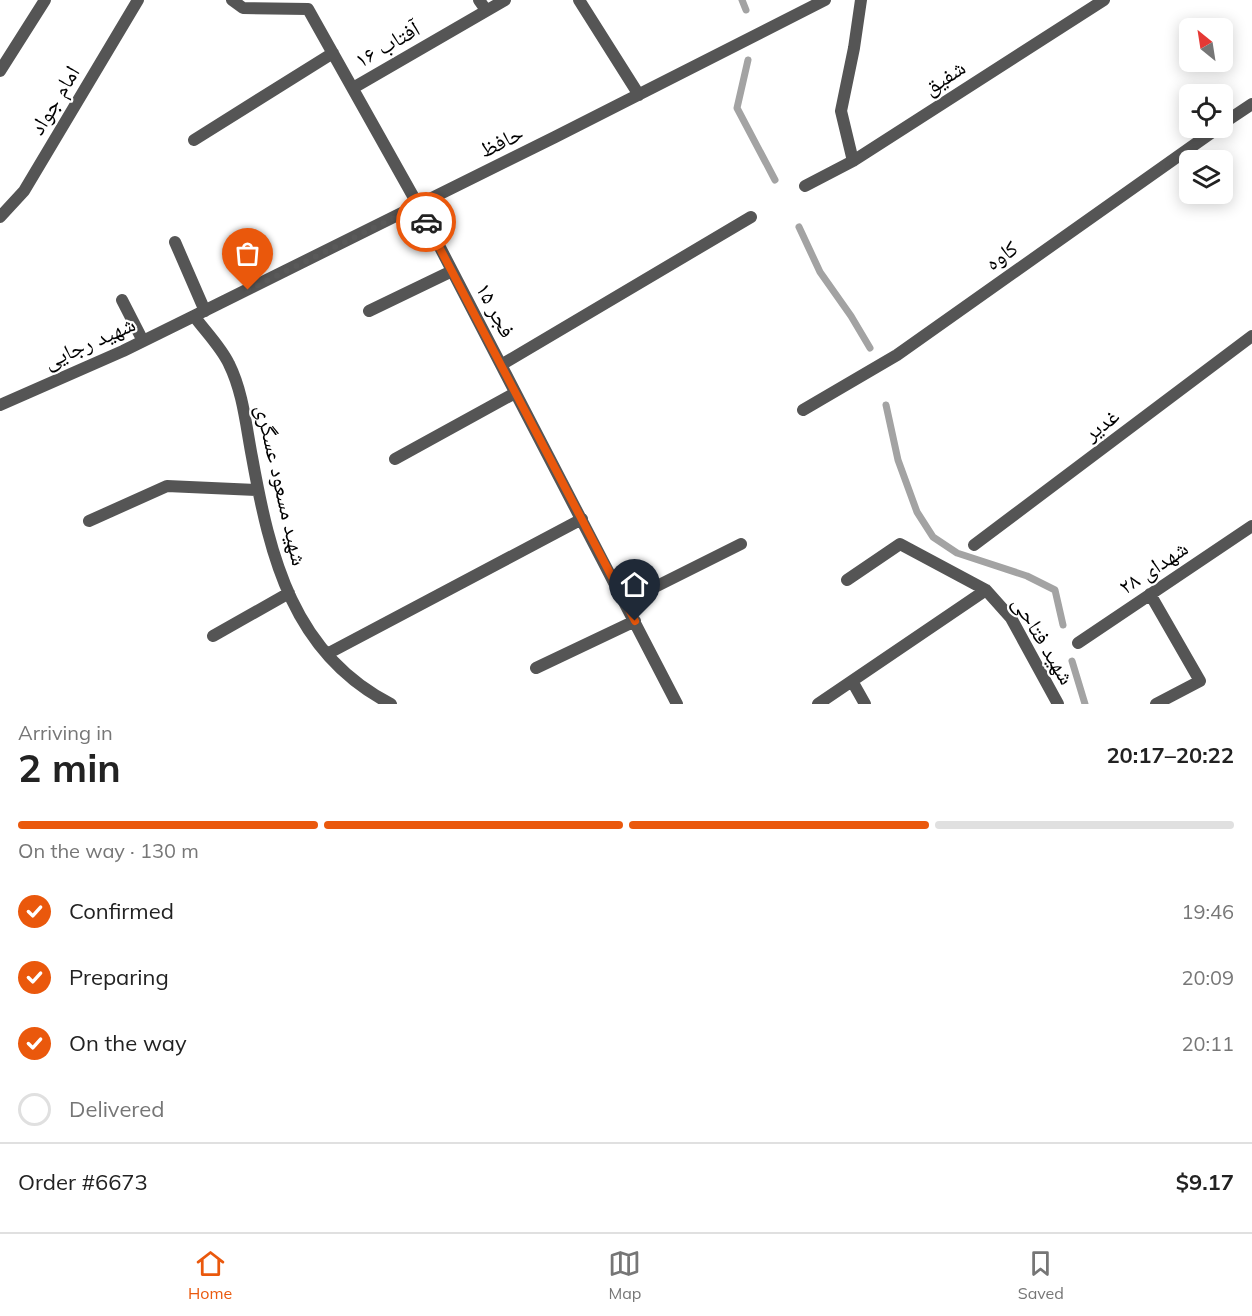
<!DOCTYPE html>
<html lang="en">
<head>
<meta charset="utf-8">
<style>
  body { margin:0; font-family:Mulish,"Noto Naskh Arabic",sans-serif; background:#f2f2f2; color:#222; height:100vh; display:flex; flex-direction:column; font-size:22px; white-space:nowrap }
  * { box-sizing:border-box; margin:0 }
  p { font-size:20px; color:#767676 }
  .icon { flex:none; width:33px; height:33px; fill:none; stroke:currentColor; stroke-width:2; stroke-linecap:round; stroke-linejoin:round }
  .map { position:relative; height:704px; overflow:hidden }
  .sheet { display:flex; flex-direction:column; background:#fff; flex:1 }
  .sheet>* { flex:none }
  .needle { width:39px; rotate:330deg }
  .controls { position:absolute; left:1179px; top:18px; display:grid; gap:12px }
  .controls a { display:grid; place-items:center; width:54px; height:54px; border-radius:9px; background:#fff; box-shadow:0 3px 15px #0003; font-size:30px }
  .pin { position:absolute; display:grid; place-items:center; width:51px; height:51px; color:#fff; margin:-62px -26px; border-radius:50% 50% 50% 0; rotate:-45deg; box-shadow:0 0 6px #0007 }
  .pin .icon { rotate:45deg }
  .courier { position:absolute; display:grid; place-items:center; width:60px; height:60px; margin:-30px; border:4px solid #ea580c; border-radius:50%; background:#fff; color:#222; box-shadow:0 2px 8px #0007 }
  .summary em { font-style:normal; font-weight:700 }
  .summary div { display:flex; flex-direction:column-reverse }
  .summary { display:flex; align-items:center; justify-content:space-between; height:102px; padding:0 18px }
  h1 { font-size:39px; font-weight:700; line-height:45px }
  .bar { display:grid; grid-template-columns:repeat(4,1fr); gap:9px 6px; align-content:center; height:72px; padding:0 18px }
  .bar i { height:8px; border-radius:4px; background:#e0e0e0 }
  .bar .current { background:#ea580c }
  .bar p { grid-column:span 4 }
  .line { display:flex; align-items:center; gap:15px; padding:0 18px; border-top:2px solid #e0e0e0 }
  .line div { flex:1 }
  ol { padding:0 18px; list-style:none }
  li { display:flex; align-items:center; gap:18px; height:66px }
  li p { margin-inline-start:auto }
  li .icon { padding:6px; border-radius:50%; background:#ea580c; color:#fff; stroke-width:4 }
  li:last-child { color:#767676 }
  li i { width:33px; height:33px; border:3px solid #e0e0e0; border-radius:50% }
  .tab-bar { display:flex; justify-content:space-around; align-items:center; height:84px; border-top:2px solid #e0e0e0; background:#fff; font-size:16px; color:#767676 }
  .tab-bar a { display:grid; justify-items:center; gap:3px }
  .tab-bar .current { color:#ea580c }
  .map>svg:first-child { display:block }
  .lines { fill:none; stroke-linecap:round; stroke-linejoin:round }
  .stream { stroke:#a3a3a3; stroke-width:7 }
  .street { stroke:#555; stroke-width:12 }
  .done { stroke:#595959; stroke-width:6; stroke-dasharray:0 10.8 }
  .route { stroke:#ea580c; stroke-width:8 }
  .labels { text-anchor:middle; stroke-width:4.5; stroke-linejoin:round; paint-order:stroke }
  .street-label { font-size:22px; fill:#000; stroke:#fff }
</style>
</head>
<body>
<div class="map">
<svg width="1252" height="704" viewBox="0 0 1252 704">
  <rect width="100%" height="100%" fill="#fff"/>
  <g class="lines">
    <path class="stream" d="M742,0l4,10
      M748,60l-11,48 38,72
      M799,227l21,45 31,44 19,32
      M886,405l12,55 19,52 16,25 24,16 70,23 28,14 8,35
      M1072,661l13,43"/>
    <path class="street" d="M232,0l11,8 65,1 110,196 259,499
      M479,0l7,10
      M579,0l60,95
      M0,71l45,-71
      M353,88l152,-88
      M1222,124l30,-20
      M194,140l139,-87
      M853,161l-12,-50 13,-63 7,-48
      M805,186l48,-25 251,-161
      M0,217l24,-26 114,-191
      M175,242l30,69
      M122,300l21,41
      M369,311l83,-40
      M194,316c11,15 27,31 35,48 14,28 17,62 23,93 18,100 41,197 139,247
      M501,365l250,-148
      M0,405l123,-54 71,-35 361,-179 270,-137
      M803,410l94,-55 321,-227
      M395,459l120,-66
      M89,521l78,-35 91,4
      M974,545l278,-209
      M847,580l53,-36 86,46 25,28 47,86
      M1150,594l50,87 -44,23
      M625,602l116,-58
      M213,636l76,-43
      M1078,643l174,-117
      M327,654l255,-135
      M536,668l99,-47
      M852,681l13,23
      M818,704l168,-114"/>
  </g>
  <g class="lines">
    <path class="done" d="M248,290l170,-84 8,16"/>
    <path class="route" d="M426,222l209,399"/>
  </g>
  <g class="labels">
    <g class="street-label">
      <text transform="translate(387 44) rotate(-30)" y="8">آفتاب ۱۶</text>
      <text transform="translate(944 77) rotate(-33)" y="8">شفیق</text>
      <text transform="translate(54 100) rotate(-59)" y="8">امام جواد</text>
      <text transform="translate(501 141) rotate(-26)" y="8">حافظ</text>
      <text transform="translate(1001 255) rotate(-35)" y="8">کاوه</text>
      <text transform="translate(496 310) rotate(62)" y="8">فجر ۱۵</text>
      <text transform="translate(89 342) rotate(-24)" y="8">شهید رجایی</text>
      <text transform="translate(1101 424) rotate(-37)" y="8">غدیر</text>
      <text transform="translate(282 485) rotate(77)" y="8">شهید مسعود عسگری</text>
      <text transform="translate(1153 567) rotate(-34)" y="8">شهدای ۲۸</text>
      <text transform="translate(1044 640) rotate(59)" y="8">شهید فتاحی</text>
    </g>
  </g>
</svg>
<div class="controls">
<a><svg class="needle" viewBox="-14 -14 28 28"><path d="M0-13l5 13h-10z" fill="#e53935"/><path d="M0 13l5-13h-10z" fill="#767676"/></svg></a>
<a><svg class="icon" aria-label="locate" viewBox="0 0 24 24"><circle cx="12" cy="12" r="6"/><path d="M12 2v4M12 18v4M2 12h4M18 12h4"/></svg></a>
<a><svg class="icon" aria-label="layers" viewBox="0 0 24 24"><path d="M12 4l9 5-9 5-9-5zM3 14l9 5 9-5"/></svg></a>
</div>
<div class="pin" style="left:248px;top:290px;background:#ea580c"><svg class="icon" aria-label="bag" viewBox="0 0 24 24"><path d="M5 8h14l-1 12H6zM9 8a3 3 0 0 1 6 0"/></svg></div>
<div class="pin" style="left:635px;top:621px;background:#1f2937"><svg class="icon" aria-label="home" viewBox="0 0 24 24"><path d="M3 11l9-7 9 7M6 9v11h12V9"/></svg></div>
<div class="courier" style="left:426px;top:222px"><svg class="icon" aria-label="car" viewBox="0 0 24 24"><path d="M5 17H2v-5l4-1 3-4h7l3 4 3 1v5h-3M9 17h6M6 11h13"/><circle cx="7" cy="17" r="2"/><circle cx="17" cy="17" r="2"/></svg></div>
</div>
<section class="sheet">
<div class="summary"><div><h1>2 min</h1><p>Arriving in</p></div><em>20:17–20:22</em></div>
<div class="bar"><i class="current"></i><i class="current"></i><i class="current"></i><i></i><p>On the way · 130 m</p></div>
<ol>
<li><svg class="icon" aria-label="check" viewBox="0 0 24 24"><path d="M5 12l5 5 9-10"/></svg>Confirmed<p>19:46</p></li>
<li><svg class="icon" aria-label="check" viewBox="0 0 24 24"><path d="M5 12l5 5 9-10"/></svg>Preparing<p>20:09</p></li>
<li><svg class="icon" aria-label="check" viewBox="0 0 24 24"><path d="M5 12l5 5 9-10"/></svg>On the way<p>20:11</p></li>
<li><i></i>Delivered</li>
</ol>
<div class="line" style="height:78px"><div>Order #6673</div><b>$9.17</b></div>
</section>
<nav class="tab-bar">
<a class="current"><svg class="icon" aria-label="home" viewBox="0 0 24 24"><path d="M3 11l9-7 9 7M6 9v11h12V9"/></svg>Home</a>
<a><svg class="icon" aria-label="map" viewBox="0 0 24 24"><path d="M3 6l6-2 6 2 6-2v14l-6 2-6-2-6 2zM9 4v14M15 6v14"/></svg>Map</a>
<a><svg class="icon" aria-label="saved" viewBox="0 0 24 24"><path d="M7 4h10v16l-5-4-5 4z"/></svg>Saved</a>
</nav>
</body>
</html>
